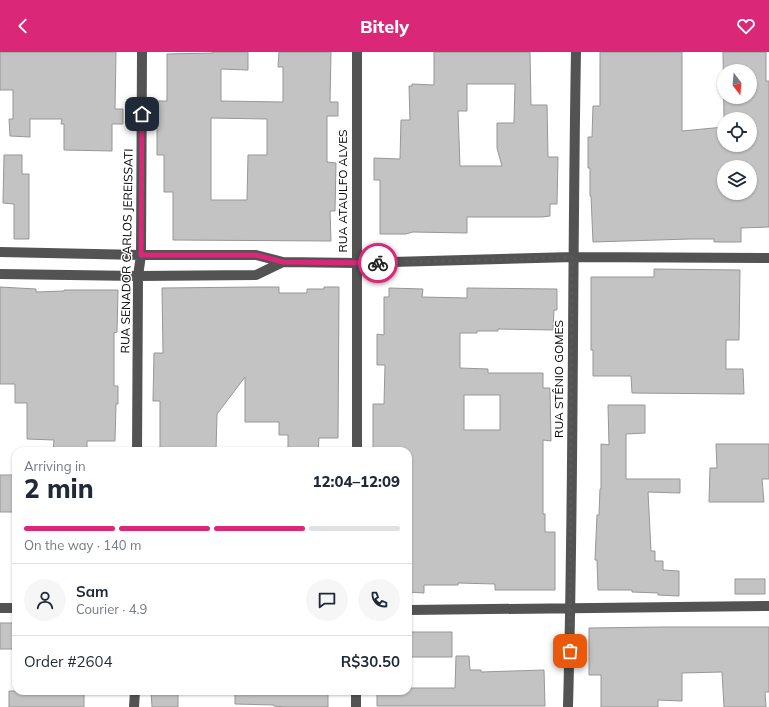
<!DOCTYPE html>
<html lang="en">
<head>
<meta charset="utf-8">
<style>
  body { margin:0; font-family:Mulish,sans-serif; background:#f6f6f7; color:#1f2937; height:100vh; display:flex; flex-direction:column; font-size:15px; white-space:nowrap }
  * { box-sizing:border-box; margin:0 }
  p { font-size:13px; color:#747a83 }
  .icon { flex:none; width:22px; height:22px; fill:none; stroke:currentColor; stroke-width:2; stroke-linecap:round; stroke-linejoin:round }
  .map { position:relative; flex:1; overflow:hidden }
  .sheet { position:absolute; left:12px; top:395px; width:400px; height:248px; display:flex; flex-direction:column; background:#fff; border-radius:12px; box-shadow:0 1px 3px #0004 }
  .sheet>* { flex:none }
  .needle { width:26px; rotate:164deg }
  .tools { position:absolute; left:717px; top:12px; display:grid; gap:8px }
  .tools a { display:grid; place-items:center; width:40px; height:40px; border-radius:50%; background:#fff; box-shadow:0 1px 3px #0004; font-size:20px }
  .pin { position:absolute; display:grid; place-items:center; width:34px; height:34px; color:#fff; margin:-17px; border-radius:8px; box-shadow:0 2px 6px #0006 }
  .courier { position:absolute; display:grid; place-items:center; width:40px; height:40px; margin:-20px; border:3px solid #db2777; border-radius:50%; background:#fff; color:#222; box-shadow:0 1px 5px #0007 }
  .head em { font-style:normal; font-weight:800 }
  .head div { display:flex; flex-direction:column-reverse }
  .head { display:flex; align-items:center; justify-content:space-between; height:68px; padding:0 12px }
  h1 { font-size:26px; font-weight:800; line-height:30px }
  .bar { display:grid; grid-template-columns:repeat(4,1fr); gap:6px 4px; align-content:center; height:48px; padding:0 12px }
  .bar i { height:5px; border-radius:3px; background:#e0e1e3 }
  .bar .selected { background:#db2777 }
  .bar p { grid-column:span 4 }
  .line { display:flex; align-items:center; gap:10px; padding:0 12px; border-top:1px solid #e0e1e3 }
  .line div { flex:1 }
  .round { display:grid; place-items:center; flex:none; width:42px; height:42px; border-radius:21px; background:#f6f6f7 }
  header { display:flex; justify-content:space-between; align-items:center; height:52px; padding:0 12px; background:#db2777; color:#fff; font-size:18px; font-weight:800 }
  .map>svg:first-child { display:block }
  .building { fill:#c3c3c3; stroke:#979797; fill-rule:evenodd }
  .lines { fill:none; stroke-linecap:round; stroke-linejoin:round }
  .minor { stroke:#535353; stroke-width:10 }
  .done { stroke:#595959; stroke-width:4; stroke-dasharray:0 7.2 }
  .route { stroke:#db2777; stroke-width:5 }
  .labels { text-anchor:middle; stroke-width:3; stroke-linejoin:round; paint-order:stroke }
  .street-label { font-size:12px; fill:#000; stroke:#fff }
</style>
</head>
<body>
<header><svg class="icon" aria-label="back" viewBox="0 0 24 24"><path d="M15 5l-7 7 7 7"/></svg>Bitely<svg class="icon" aria-label="heart" viewBox="0 0 24 24"><path d="M12 20l-8-8c-3-5 5-10 8-4 3-6 11-1 8 4z"/></svg></header>
<div class="map">
<svg width="769" height="655" viewBox="0 0 769 655">
  <rect width="100%" height="100%" fill="#fff"/>
  <path class="building" d="M0,0h116l-1,57h8v15h-11v27l-48,-1v-26h-3l1,-5h-32v18l-20,-1 -1,-17h4v-29h-13z
    M213,0h35v18l-27,-1v32l62,1v-35h-5l1,-15h52l-1,50h8v14h-11v46l9,1 -1,48h-5l1,30 -158,-1v-48h-9v-37h-7v-54h10v-47l46,-1zM211,66l56,1v36h-19l-1,45h-36z
    M434,0h96l1,53h16l1,52h10l-1,47h-7v12l-8,1h-75v16l-54,-1 -7,2h-26v-54h-6v-22l26,1 1,-39h9l-1,-34h3v-2l22,1zM467,32h48l-1,39h-17v25l5,18h-42l-2,-55h9z
    M600,0h82v79l42,-4v18h26v-26h-26l-1,-67h43v29h3v146l-28,1v14h-27v-3h-24l-97,3 -2,-46h-1v-28h-2v-31h4l1,-31h7zM724,19h26v26h-26zM724,115h26v26h-26z
    M4,103h18v19h7v65h-15v-35l-11,-1z
    M654,217l86,1 -1,70h-13v29h17l1,25 -112,-1 -1,-17h-38v-26h-2v-73h63z
    M0,235l36,2v3l28,-1v-1h54l-1,42 -3,1v53h4v18h-2l-1,37h-28v10h-34l1,-11 -27,-1v-36h-12v-19h-15z
    M260,235h19v6h28v-4h17v-2h15l-1,151h-19l-1,13h-30v-16h-9v-13h-34v-45l-28,37 -1,37h-56v-50h-7l1,-48h9l-1,-65z
    M389,236l34,1 -1,8 45,1v-10l90,1v21h-3l-1,20 -55,-1v2h-21v2h-17v35l28,1v4h55v15h7l1,53 -8,-1v74h2v18h10v58h-60v-6l-37,-1v2h-34v8l-16,-1v-141h-35v-47h11l1,-39h-8v-31l7,1v-38h5zM464,343h36v35h-36z
    M608,353h37v28l-19,1v45h54v14l-32,-1 3,59h4v10h8v9l16,1v25l-21,-1v-2l-26,-1v-2h-34l-1,-30h-2l2,-45h2l1,-26h1v-45l8,1z
    M716,392h53v35h-7l2,23h-55l1,-34h7z
    M0,423h16v37h-16z
    M735,527h30v15h-30z
    M0,571h16v26h-16z
    M663,575h106v65h-4l1,15h-42l-2,-35 -40,1v28l-24,-1v7h-57v-32h-12v-47z
    M408,580h44v25h-44z
    M456,604h13l1,14h11v2l63,-2 1,36h-168v-15h31v-3h47z
    M9,639h75v16h-75z
    M151,639h27v16h-26z
    M235,639h93v16h-43l-11,-1v-1l-39,-1z"/>
  <g class="lines">
    <path class="minor" d="M357,0v399
      M0,200l141,3h115l27,7 73,1 217,-6 196,1
      M0,222l138,2 118,-1 27,-13
      M137,399l1,-175 3,-21 1,-203
      M0,556h16
      M408,558l361,-4
      M134,655l1,-16
      M356,655v-16
      M568,655c6,-218 4,-437 8,-655"/>
  </g>
  <g class="lines">
    <path class="done" d="M378,211l194,-6 -2,394"/>
    <path class="route" d="M142,62l-1,141h115l27,7 95,1"/>
  </g>
  <g class="labels">
    <g class="street-label">
      <text transform="translate(343 139) rotate(-90)" y="4">RUA ATAULFO ALVES</text>
      <text transform="translate(127 199) rotate(-89)" y="4">RUA SENADOR CARLOS JEREISSATI</text>
      <text transform="translate(559 327) rotate(-90)" y="4">RUA STÊNIO GOMES</text>
    </g>
  </g>
</svg>
<div class="tools">
<a><svg class="needle" viewBox="-14 -14 28 28"><path d="M0-13l5 13h-10z" fill="#e53935"/><path d="M0 13l5-13h-10z" fill="#747a83"/></svg></a>
<a><svg class="icon" aria-label="locate" viewBox="0 0 24 24"><circle cx="12" cy="12" r="6"/><path d="M12 2v4M12 18v4M2 12h4M18 12h4"/></svg></a>
<a><svg class="icon" aria-label="layers" viewBox="0 0 24 24"><path d="M12 4l9 5-9 5-9-5zM3 14l9 5 9-5"/></svg></a>
</div>
<div class="pin" style="left:570px;top:599px;background:#ea580c"><svg class="icon" aria-label="bag" viewBox="0 0 24 24"><path d="M5 8h14l-1 12H6zM9 8a3 3 0 0 1 6 0"/></svg></div>
<div class="pin" style="left:142px;top:62px;background:#1f2937"><svg class="icon" aria-label="home" viewBox="0 0 24 24"><path d="M3 11l9-7 9 7M6 9v11h12V9"/></svg></div>
<div class="courier" style="left:378px;top:211px"><svg class="icon" aria-label="bike" viewBox="0 0 24 24"><circle cx="6" cy="16" r="4"/><circle cx="18" cy="16" r="4"/><path d="M6 16l4-8h5l3 8M10 8l3 8H6M13 5h3"/></svg></div>
<section class="sheet">
<div class="head"><div><h1>2 min</h1><p>Arriving in</p></div><em>12:04–12:09</em></div>
<div class="bar"><i class="selected"></i><i class="selected"></i><i class="selected"></i><i></i><p>On the way · 140 m</p></div>
<div class="line" style="height:72px"><a class="round"><svg class="icon" aria-label="person" viewBox="0 0 24 24"><circle cx="12" cy="8" r="4"/><path d="M4 21q1-7 8-7t8 7"/></svg></a><div><b>Sam</b><p>Courier · 4.9</p></div><a class="round"><svg class="icon" aria-label="chat" viewBox="0 0 24 24"><path d="M4 5h16v11H9l-5 4z"/></svg></a><a class="round"><svg class="icon" aria-label="phone" viewBox="0 0 24 24"><path d="M5 4h4l2 5-3 2q2 4 5 5l2-3 5 2v4C11 20 4 13 5 4z"/></svg></a></div>
<div class="line" style="height:52px"><div>Order #2604</div><b>R$30.50</b></div>
</section>
</div>
</body>
</html>
